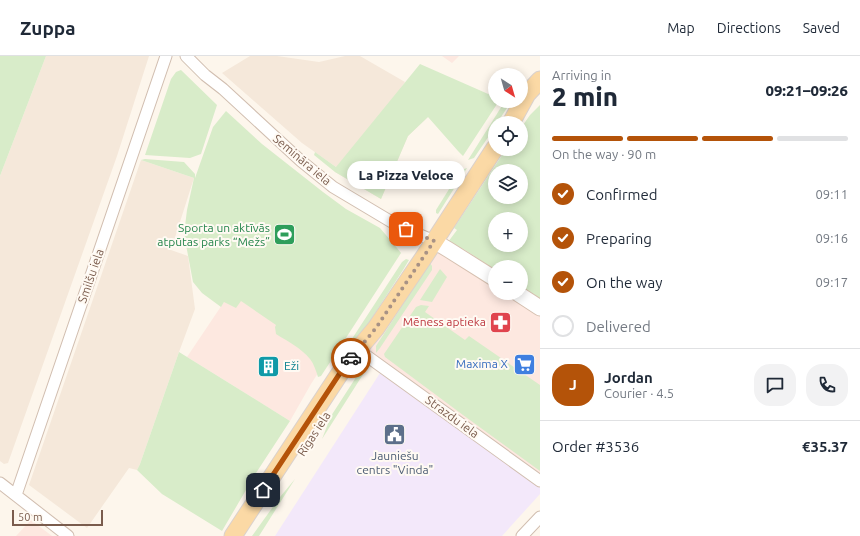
<!DOCTYPE html>
<html lang="en">
<head>
<meta charset="utf-8">
<style>
  body { margin:0; font-family:Ubuntu,sans-serif; background:#f2f2f3; color:#1f2937; height:100vh; display:flex; flex-direction:column; font-size:15px; white-space:nowrap }
  * { box-sizing:border-box; margin:0 }
  p { font-size:13px; color:#747a83 }
  .icon { flex:none; width:22px; height:22px; fill:none; stroke:currentColor; stroke-width:2; stroke-linecap:round; stroke-linejoin:round }
  .map { position:relative; flex:1; overflow:hidden }
  .sheet { display:flex; flex-direction:column; background:#fff; width:320px }
  .sheet>* { flex:none }
  .needle { width:26px; rotate:143deg }
  .controls { position:absolute; left:488px; top:12px; display:grid; gap:8px }
  .controls a { display:grid; place-items:center; width:40px; height:40px; border-radius:50%; background:#fff; box-shadow:0 2px 10px #0003; font-size:20px }
  .scale { position:absolute; left:12px; bottom:10px; width:91px; box-sizing:border-box; padding-left:4px; border:2px solid #7a5c4d; border-top:0; font-size:11px; line-height:14px; white-space:nowrap; color:#7a5c4d; -webkit-text-stroke:3px #fffaf3; paint-order:stroke }
  .pin { position:absolute; display:grid; place-items:center; width:34px; height:34px; color:#fff; margin:-17px; border-radius:8px; box-shadow:0 2px 6px #0006 }
  .courier { position:absolute; display:grid; place-items:center; width:40px; height:40px; margin:-20px; border:3px solid #b45309; border-radius:50%; background:#fff; color:#222; box-shadow:0 1px 5px #0007 }
  .bubble { position:absolute; height:28px; border-radius:14px; background:#fff; box-shadow:0 2px 10px #0003; font-size:13px; font-weight:800; line-height:28px; text-align:center }
  .overview em { font-style:normal; font-weight:800 }
  .overview div { display:flex; flex-direction:column-reverse }
  .overview { display:flex; align-items:center; justify-content:space-between; height:68px; padding:0 12px }
  h1 { font-size:26px; font-weight:800; line-height:30px }
  .bar { display:grid; grid-template-columns:repeat(4,1fr); gap:6px 4px; align-content:center; height:48px; padding:0 12px }
  .bar i { height:5px; border-radius:3px; background:#e0e1e3 }
  .bar .current { background:#b45309 }
  .bar p { grid-column:span 4 }
  .line { display:flex; align-items:center; gap:10px; padding:0 12px; border-top:1px solid #e0e1e3 }
  .line div { flex:1 }
  .round { display:grid; place-items:center; flex:none; width:42px; height:42px; border-radius:16px; background:#f2f2f3 }
  ol { padding:0 12px; list-style:none }
  li { display:flex; align-items:center; gap:12px; height:44px }
  li p { margin-inline-start:auto }
  li .icon { padding:4px; border-radius:50%; background:#b45309; color:#fff; stroke-width:4 }
  li:last-child { color:#747a83 }
  li i { width:22px; height:22px; border:2px solid #e0e1e3; border-radius:50% }
  header { display:flex; align-items:center; gap:24px; box-sizing:border-box; height:56px; padding:0 20px; background:#fff; border-bottom:1px solid #e0e1e3 }
  header strong { font-size:19px }
  nav { display:flex; gap:22px; margin-inline-start:auto; font-size:14px }
  main { display:flex; flex:1; min-height:0 }
  .map>svg:first-child { display:block }
  .residential { fill:#f5e8da }
  .commercial { fill:#fde8e0 }
  .education { fill:#f3e8fa }
  .green { fill:#d8ecc9; fill-rule:evenodd }
  .lines { fill:none; stroke-linecap:round; stroke-linejoin:round }
  .street-casing { stroke:#d1beb0; stroke-width:13 }
  .secondary-casing { stroke:#d6c0b0; stroke-width:17 }
  .primary-casing { stroke:#dad1cd; stroke-width:19 }
  .street { stroke:#fff; stroke-width:11 }
  .secondary { stroke:#fff; stroke-width:15 }
  .primary { stroke:#fbd9a5; stroke-width:17 }
  .done { stroke:#a89285; stroke-width:4; stroke-dasharray:0 7.2 }
  .route { stroke:#b45309; stroke-width:5 }
  .labels { text-anchor:middle; stroke-width:4; stroke-linejoin:round; paint-order:stroke }
  .street-label { font-size:12px; fill:#7a5c4d; stroke:#fffaf3 }
  .leisure-label { font-size:12px; fill:#27864d; stroke:#fffaf3; text-anchor:end }
  .health-label { font-size:12px; fill:#be3a42; stroke:#fffaf3; text-anchor:end }
  .shop-label { font-size:12px; fill:#366cbe; stroke:#fffaf3; text-anchor:end }
  .culture-label { font-size:12px; fill:#0d838f; stroke:#fffaf3; text-anchor:start }
  .service-label { font-size:12px; fill:#4e5e75; stroke:#fffaf3 }
</style>
</head>
<body>
<header>
<strong>Zuppa</strong>
<nav><a>Map</a><a>Directions</a><a>Saved</a></nav>
</header>
<main>
<div class="map">
<svg width="540" height="480" viewBox="0 0 540 480">
  <rect width="100%" height="100%" fill="#fdf6ec"/>
  <path class="residential" d="M46,0h103l-32,100 -109,307 -4,1 -4,-3v-285z
    M250,0h27l42,6 26,-6h15l45,26 -4,6 28,28 -21,20 -27,63 -46,-27 1,-5 -34,-24 -80,-70z
    M141,104l53,18 -23,72 17,6 7,53 -16,43 -39,112 -3,6 -8,-2 -42,60 -58,-43z"/>
  <path class="commercial" d="M442,0h17l-7,7z
    M434,185l61,38v14h22l23,15v173l-176,-127z
    M230,237l97,66 -16,25 -21,37 -103,-64z
    M31,464l21,16h-36z"/>
  <path class="education" d="M380,317l160,115v6l-38,42h-227z"/>
  <path class="green" d="M0,0h46l-46,120z
    M420,8l75,33v4h4l-36,55 -5,-5 -30,-34 -20,19 -27,63 -46,-27 -21,-17 1,-3 21,15z
    M181,14l36,35 -16,49 -11,4 -45,-3 26,-76 5,-7z
    M505,45l4,4 -12,18h-2v4l-21,31 -6,2z
    M540,49v195l-19,-13v-20h-26v3l-30,-20 -17,-8 9,-12 -3,-2 52,-79h15v-21l9,-13zM495,115h26v26h-26zM495,163h26v26h-26z
    M226,55l36,33 61,48 23,17 34,19 17,20 4,5 -57,88 -23,35 -3,1c-2,-6 -4,-13 -8,-18 -9,-11 -23,-18 -34,-25l-1,-7 1,-2 -35,-24 -5,7 -12,-6 -3,5 -19,-14 -9,-11 -9,-48 3,-24 7,-32 -53,-18 4,-1 39,3 11,12v4l18,-51z
    M467,112l-29,46 -2,-1v-3l25,-40z
    M406,203l3,1 -6,10 -87,134 2,-13 84,-129z
    M430,207l2,3v4l-52,78 -4,5v-7z
    M440,213l7,8 -15,25 -12,-2z
    M421,249l8,1 -4,6 40,28 4,-4 71,49v86l-77,-56 -78,-58 -1,-3 32,-47z
    M179,296l111,69 -34,52 -34,58 -60,-37 -25,-24 3,-6z
    M366,309h3l-47,74 9,-23 31,-48z
    M295,423l-36,57h-7l28,-39z"/>
  <g class="lines">
    <defs>
      <path id="street" d="M186,0l19,19 18,14 78,72 32,26 62,37 39,17
        M364,298l176,127
        M0,427l68,53
        M16,439l150,-439
        M522,480l18,-19"/>
      <path id="secondary" d="M434,185l15,9 46,29
        M517,237l23,15"/>
      <path id="primary" d="M511,67l16,-29 13,-14
        M233,480l113,-172 30,-36 48,-71 71,-109"/>
    </defs>
    <use href="#street" class="street-casing"/>
    <use href="#secondary" class="secondary-casing"/>
    <use href="#primary" class="primary-casing"/>
    <use href="#street" class="street"/>
    <use href="#secondary" class="secondary"/>
    <use href="#primary" class="primary"/>
  </g>
  <g class="lines">
    <path class="done" d="M351,302l25,-30 58,-87 -28,-12"/>
    <path class="route" d="M263,434l83,-126 5,-6"/>
  </g>
  <defs>
    <symbol id="stadium-square" viewBox="-11 -11 22 22"><rect x="-9" y="-9" width="18" height="18" rx="4" fill="#2e9e5b" stroke="#fffaf3"/><path d="M0-5a6.5 5 0 1 0 0 10a6.5 5 0 1 0 0-10ZM-3.5-1.8h7v3.6h-7Z" fill="#fff"/></symbol>
    <symbol id="pharmacy-square" viewBox="-11 -11 22 22"><rect x="-9" y="-9" width="18" height="18" rx="4" fill="#e0444e" stroke="#fffaf3"/><path d="M-2-6h4v4h4v4h-4v4h-4v-4h-4v-4h4Z" fill="#fff"/></symbol>
    <symbol id="supermarket-square" viewBox="-11 -11 22 22"><rect x="-9" y="-9" width="18" height="18" rx="4" fill="#3f7fe0" stroke="#fffaf3"/><path d="M-6-5.5h2.5l.6 2H6L4.5 2H-2.5L-4.4-4H-6ZM-1.5 3.2a1.3 1.3 0 1 0 .1 0ZM3 3.2a1.3 1.3 0 1 0 .1 0Z" fill="#fff"/></symbol>
    <symbol id="building-square" viewBox="-11 -11 22 22"><rect x="-9" y="-9" width="18" height="18" rx="4" fill="#0f9aa8" stroke="#fffaf3"/><path d="M-4-6H4V6H1V3H-1V6H-4ZM-2.5-4.3h1.7v1.8h-1.7ZM.8-4.3h1.7v1.8H.8ZM-2.5-1h1.7V.8h-1.7ZM.8-1h1.7V.8H.8Z" fill="#fff"/></symbol>
    <symbol id="civic-square" viewBox="-11 -11 22 22"><rect x="-9" y="-9" width="18" height="18" rx="4" fill="#5c6f8a" stroke="#fffaf3"/><path d="M-.6-6.5H3V-4.5H.6V-3L4-1V1h2V6H-6V1h2V-1L-.6-3ZM-1.2 2.5V6h2.4V2.5Z" fill="#fff"/></symbol>
  </defs>
  <g fill-rule="evenodd">
    <use href="#stadium-square" x="272" y="166" width="25" height="25"/>
    <use href="#pharmacy-square" x="488" y="254" width="25" height="25"/>
    <use href="#supermarket-square" x="512" y="296" width="25" height="25"/>
    <use href="#building-square" x="256" y="298" width="25" height="25"/>
    <use href="#civic-square" x="382" y="366" width="25" height="25"/>
  </g>
  <g class="labels">
    <g class="street-label">
      <text transform="translate(302 104) rotate(40)" y="4">Semināra iela</text>
      <text transform="translate(91 220) rotate(-71)" y="4">Smilšu iela</text>
      <text transform="translate(452 361) rotate(36)" y="4">Strazdu iela</text>
      <text transform="translate(314 378) rotate(-57)" y="4">Rīgas iela</text>
    </g>
    <g class="leisure-label">
      <text x="270" y="176">Sporta un aktīvās<tspan x="270" dy="14">atpūtas parks “Mežs”</tspan></text>
    </g>
    <g class="health-label">
      <text x="486" y="270">Mēness aptieka</text>
    </g>
    <g class="shop-label">
      <text x="508" y="312">Maxima X</text>
    </g>
    <g class="culture-label">
      <text x="284" y="314">Eži</text>
    </g>
    <g class="service-label">
      <text x="395" y="404">Jauniešu<tspan x="395" dy="14">centrs "Vinda"</tspan></text>
    </g>
  </g>
</svg>
<div class="controls">
<a><svg class="needle" viewBox="-14 -14 28 28"><path d="M0-13l5 13h-10z" fill="#e53935"/><path d="M0 13l5-13h-10z" fill="#747a83"/></svg></a>
<a><svg class="icon" aria-label="locate" viewBox="0 0 24 24"><circle cx="12" cy="12" r="6"/><path d="M12 2v4M12 18v4M2 12h4M18 12h4"/></svg></a>
<a><svg class="icon" aria-label="layers" viewBox="0 0 24 24"><path d="M12 4l9 5-9 5-9-5zM3 14l9 5 9-5"/></svg></a>
<a>+</a>
<a>−</a>
</div>
<div class="scale">50 m</div>
<div class="pin" style="left:406px;top:173px;background:#ea580c"><svg class="icon" aria-label="bag" viewBox="0 0 24 24"><path d="M5 8h14l-1 12H6zM9 8a3 3 0 0 1 6 0"/></svg></div>
<div class="pin" style="left:263px;top:434px;background:#1f2937"><svg class="icon" aria-label="home" viewBox="0 0 24 24"><path d="M3 11l9-7 9 7M6 9v11h12V9"/></svg></div>
<div class="courier" style="left:351px;top:302px"><svg class="icon" aria-label="car" viewBox="0 0 24 24"><path d="M5 17H2v-5l4-1 3-4h7l3 4 3 1v5h-3M9 17h6M6 11h13"/><circle cx="7" cy="17" r="2"/><circle cx="17" cy="17" r="2"/></svg></div>
<div class="bubble" style="left:347px;top:105px;width:118px">La Pizza Veloce</div>
</div>
<section class="sheet">
<div class="overview"><div><h1>2 min</h1><p>Arriving in</p></div><em>09:21–09:26</em></div>
<div class="bar"><i class="current"></i><i class="current"></i><i class="current"></i><i></i><p>On the way · 90 m</p></div>
<ol>
<li><svg class="icon" aria-label="check" viewBox="0 0 24 24"><path d="M5 12l5 5 9-10"/></svg>Confirmed<p>09:11</p></li>
<li><svg class="icon" aria-label="check" viewBox="0 0 24 24"><path d="M5 12l5 5 9-10"/></svg>Preparing<p>09:16</p></li>
<li><svg class="icon" aria-label="check" viewBox="0 0 24 24"><path d="M5 12l5 5 9-10"/></svg>On the way<p>09:17</p></li>
<li><i></i>Delivered</li>
</ol>
<div class="line" style="height:72px"><b class="round" style="background:#b45309;color:#fff">J</b><div><b>Jordan</b><p>Courier · 4.5</p></div><a class="round"><svg class="icon" aria-label="chat" viewBox="0 0 24 24"><path d="M4 5h16v11H9l-5 4z"/></svg></a><a class="round"><svg class="icon" aria-label="phone" viewBox="0 0 24 24"><path d="M5 4h4l2 5-3 2q2 4 5 5l2-3 5 2v4C11 20 4 13 5 4z"/></svg></a></div>
<div class="line" style="height:52px"><div>Order #3536</div><b>€35.37</b></div>
</section>
</main>
</body>
</html>
